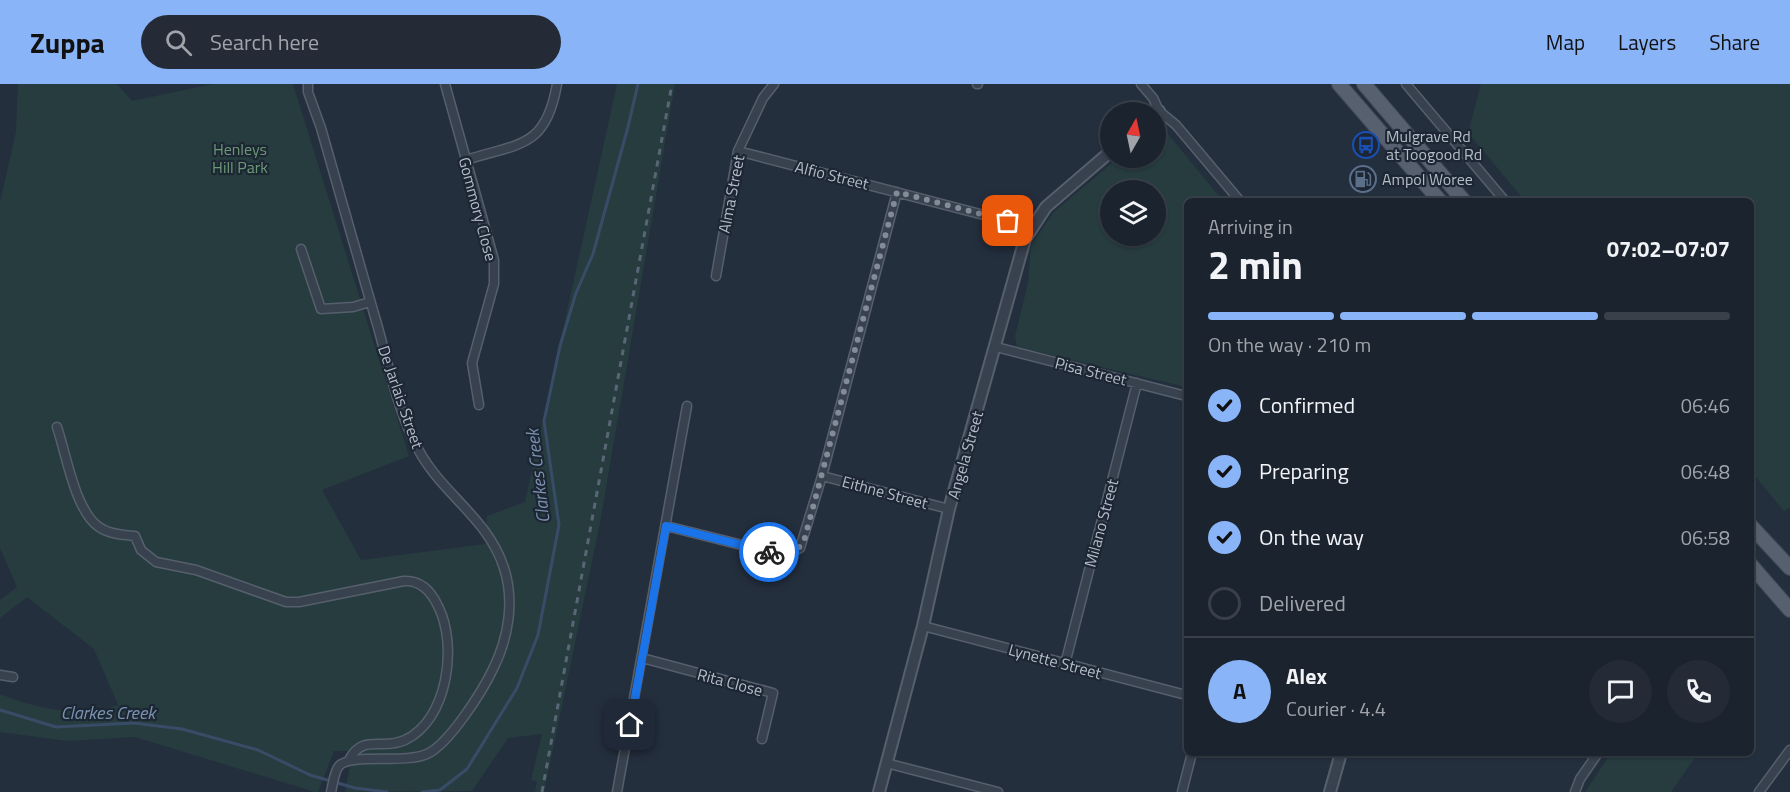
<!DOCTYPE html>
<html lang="en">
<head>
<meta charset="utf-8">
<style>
  body { margin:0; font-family:"Titillium Web",sans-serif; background:#242b36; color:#f1f3f6; height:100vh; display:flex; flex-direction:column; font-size:22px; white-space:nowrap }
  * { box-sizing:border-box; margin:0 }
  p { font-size:20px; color:#a0a4aa }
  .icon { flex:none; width:33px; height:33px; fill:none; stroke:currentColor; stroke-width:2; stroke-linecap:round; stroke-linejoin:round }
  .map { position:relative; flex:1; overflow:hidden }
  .drawer { position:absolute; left:1184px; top:114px; width:570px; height:558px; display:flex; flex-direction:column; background:#1b232e; border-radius:9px; box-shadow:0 2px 4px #0004,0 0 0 2px #39404a }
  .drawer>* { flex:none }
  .needle { width:39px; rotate:9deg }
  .fabs { position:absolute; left:1100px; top:18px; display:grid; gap:12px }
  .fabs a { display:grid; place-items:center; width:66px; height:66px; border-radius:50%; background:#1b232e; box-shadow:0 2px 4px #0004,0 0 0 2px #39404a; font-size:30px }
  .pin { position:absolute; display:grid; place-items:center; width:51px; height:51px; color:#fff; margin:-26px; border-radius:12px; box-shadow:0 3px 9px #0006 }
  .courier { position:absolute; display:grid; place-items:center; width:60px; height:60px; margin:-30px; border:4px solid #1a73e8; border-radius:50%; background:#fff; color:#222; box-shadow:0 2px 8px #0007 }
  .summary em { font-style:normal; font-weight:700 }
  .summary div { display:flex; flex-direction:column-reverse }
  .summary { display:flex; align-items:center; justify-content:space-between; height:102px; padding:0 24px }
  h1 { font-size:39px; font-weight:700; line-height:45px }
  .bar { display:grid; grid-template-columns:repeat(4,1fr); gap:9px 6px; align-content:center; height:72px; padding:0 24px }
  .bar i { height:8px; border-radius:4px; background:#39404a }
  .bar .current { background:#8ab4f8 }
  .bar p { grid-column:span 4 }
  .line { display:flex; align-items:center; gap:15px; padding:0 24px; border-top:2px solid #39404a }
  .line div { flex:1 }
  .round { display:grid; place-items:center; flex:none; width:63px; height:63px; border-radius:32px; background:#242b36 }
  ol { padding:0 24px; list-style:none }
  li { display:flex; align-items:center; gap:18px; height:66px }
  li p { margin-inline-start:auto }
  li .icon { padding:6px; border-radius:50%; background:#8ab4f8; color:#111; stroke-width:4 }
  li:last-child { color:#a0a4aa }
  li i { width:33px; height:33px; border:3px solid #39404a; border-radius:50% }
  header { display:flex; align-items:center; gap:36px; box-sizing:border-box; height:84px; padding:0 30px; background:#8ab4f8; color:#111 }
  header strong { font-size:28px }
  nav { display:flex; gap:33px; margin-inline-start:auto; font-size:21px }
  .search { width:420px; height:54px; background:#242b36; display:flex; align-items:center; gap:15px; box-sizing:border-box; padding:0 21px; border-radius:33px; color:#a0a4aa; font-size:22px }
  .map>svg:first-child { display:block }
  .green { fill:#263c3f; fill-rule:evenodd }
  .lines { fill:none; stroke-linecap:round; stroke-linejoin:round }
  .stream { stroke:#394c67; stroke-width:3 }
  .minor-casing { stroke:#565f6c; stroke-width:11 }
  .tertiary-casing { stroke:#565f6c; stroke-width:14 }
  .primary-casing { stroke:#414a57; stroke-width:16 }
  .minor { stroke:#38414e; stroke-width:8 }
  .tertiary { stroke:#38414e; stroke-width:10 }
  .primary { stroke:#56606e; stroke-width:14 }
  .rail { stroke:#5a6575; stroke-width:3; stroke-dasharray:6 6; stroke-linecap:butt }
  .done { stroke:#828b98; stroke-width:6; stroke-dasharray:0 10.8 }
  .route { stroke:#1a73e8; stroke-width:8 }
  .labels { text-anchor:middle; stroke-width:4.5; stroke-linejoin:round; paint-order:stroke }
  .poi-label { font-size:16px; fill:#b4bcc9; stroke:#1d2633; text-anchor:start }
  .park-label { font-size:16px; fill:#6b9a76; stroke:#1d2633 }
  .street-label { font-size:16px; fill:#b4bcc9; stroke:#1d2633 }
  .water-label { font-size:18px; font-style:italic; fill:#7c92b1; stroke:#1d2633 }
</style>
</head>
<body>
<header>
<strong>Zuppa</strong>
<div class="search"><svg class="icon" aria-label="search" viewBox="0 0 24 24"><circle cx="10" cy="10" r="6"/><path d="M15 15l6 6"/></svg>Search here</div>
<nav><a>Map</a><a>Layers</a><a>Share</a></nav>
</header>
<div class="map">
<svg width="1790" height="708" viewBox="0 0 1790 708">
  <rect width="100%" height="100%" fill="#242f3e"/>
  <path class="green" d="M18,0h99l15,17 81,-17h80l116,372 -87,34 39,70 124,-16 2,-28 38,-14 92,-418h58l-75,439 -56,269h-9l2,-11 -6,-1 11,-46 -34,4 -36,53 -127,1 8,-41h-19l-16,41h-3l-180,-55 -68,4 -67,-9v-38c36,15 81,24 118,11l-24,-56 -67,-52 -27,21v-18l17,-13 -17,-39v-346l16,-70z
    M1481,0h309v423l-6,4 -33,-40 -1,-270h-225l-57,-68z
    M1159,39l64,78h-37v186l-169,-40 -2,-11 13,-53 3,-38 23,-33 64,-54h37v-31zM1110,106h45v46h-45z
    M1611,669h87l-27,39h-86z"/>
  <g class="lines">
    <path class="stream" d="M0,626l56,17 78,-4 48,6 76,21 52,25 45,13 32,4
      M422,708l18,-2 27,-21 50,-81 21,-53 21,-110 -15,-104 16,-75 16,-53 17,-39 35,-127 10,-43"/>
    <defs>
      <path id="minor" d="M308,0v8l13,36c19,66 37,131 56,196 11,39 19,80 37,117 23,51 73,74 90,127 11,34 4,71 -11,101 -11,23 -44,75 -66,85 -22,10 -77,-1 -88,12 -5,6 -6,18 -8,26
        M445,0l49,176v24l-22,79 7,42
        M977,0h1
        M1141,0l12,14 6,13 17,14 64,76
        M1406,0l99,117
        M738,67l292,76
        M466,76c54,-17 80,-12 91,-76
        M301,165l20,60 32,-2 17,-5
        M716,192l22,-125 25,-53 11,-14
        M996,263l190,49
        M57,343c9,26 18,84 42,100 10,7 24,8 36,9l6,14 15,12 40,8 90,32h13l105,-21c17,-1 27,10 34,25 20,39 10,114 -33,134 -24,11 -42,-7 -56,20
        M822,392l127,33
        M666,442l112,28 9,1 13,-7 22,-72 75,-284
        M923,542l263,69
        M642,574l131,35 -11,46
        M1065,580l72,-281
        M0,591l13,2
        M886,679l112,29
        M617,708l70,-386
        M1182,708l10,-39
        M1575,708l5,-13 18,-26
        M1759,708l31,-42"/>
      <path id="tertiary" d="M1155,30l4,-3
        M879,708l44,-166 26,-117 76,-270 21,-32 64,-55
        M1330,708l11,-39"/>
      <path id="primary" d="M1339,0l101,117
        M1364,0l100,117
        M1750,441l40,43
        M1750,480l40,46"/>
    </defs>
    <use href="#minor" class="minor-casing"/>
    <use href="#tertiary" class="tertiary-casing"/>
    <use href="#primary" class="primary-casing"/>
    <use href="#minor" class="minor"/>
    <use href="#tertiary" class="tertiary"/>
    <use href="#primary" class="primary"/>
    <path class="rail" d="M542,708l130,-708"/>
  </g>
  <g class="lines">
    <path class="done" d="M769,468c15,4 26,3 35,-11l93,-349 111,29"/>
    <path class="route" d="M630,641l36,-199 103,26"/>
  </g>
  <defs>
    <symbol id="bus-ring" viewBox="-11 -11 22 22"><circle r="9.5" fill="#1d2633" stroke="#1a4fb4" stroke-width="1.5"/><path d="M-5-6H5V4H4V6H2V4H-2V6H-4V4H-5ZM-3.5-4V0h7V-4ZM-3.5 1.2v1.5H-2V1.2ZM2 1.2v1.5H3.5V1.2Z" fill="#1a4fb4"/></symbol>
    <symbol id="fuel-ring" viewBox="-11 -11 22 22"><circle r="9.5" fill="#1d2633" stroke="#5c6f8a" stroke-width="1.5"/><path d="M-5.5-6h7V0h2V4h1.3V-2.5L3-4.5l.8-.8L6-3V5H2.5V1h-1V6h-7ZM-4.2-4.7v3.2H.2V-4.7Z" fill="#5c6f8a"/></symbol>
  </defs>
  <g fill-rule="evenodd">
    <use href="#bus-ring" x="1351" y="46" width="30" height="30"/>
    <use href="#fuel-ring" x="1348" y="80" width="30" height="30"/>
  </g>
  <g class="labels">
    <g class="poi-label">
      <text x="1386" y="58">Mulgrave Rd<tspan x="1386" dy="18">at Toogood Rd</tspan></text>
      <text x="1382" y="101">Ampol Woree</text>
    </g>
    <g class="park-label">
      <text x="240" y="71">Henleys<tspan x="240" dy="18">Hill Park</tspan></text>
    </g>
    <g class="street-label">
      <text transform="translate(832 91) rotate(14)" y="6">Alfio Street</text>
      <text transform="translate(731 110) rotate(-79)" y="6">Alma Street</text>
      <text transform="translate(478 125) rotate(75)" y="6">Gommory Close</text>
      <text transform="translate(1091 287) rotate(14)" y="6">Pisa Street</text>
      <text transform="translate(401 313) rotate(71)" y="6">De Jarlais Street</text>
      <text transform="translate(965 371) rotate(-74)" y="6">Angela Street</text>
      <text transform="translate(885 408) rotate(15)" y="6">Eithne Street</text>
      <text transform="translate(1101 439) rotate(-75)" y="6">Milano Street</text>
      <text transform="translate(1055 577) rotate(15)" y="6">Lynette Street</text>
      <text transform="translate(730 598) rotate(15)" y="6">Rita Close</text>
    </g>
    <g class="water-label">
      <text transform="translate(538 392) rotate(-97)" y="6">Clarkes Creek</text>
      <text x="108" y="635">Clarkes Creek</text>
    </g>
  </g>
</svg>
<div class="fabs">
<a><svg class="needle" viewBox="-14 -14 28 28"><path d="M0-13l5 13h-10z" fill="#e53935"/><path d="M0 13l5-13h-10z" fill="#a0a4aa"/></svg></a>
<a><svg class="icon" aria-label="layers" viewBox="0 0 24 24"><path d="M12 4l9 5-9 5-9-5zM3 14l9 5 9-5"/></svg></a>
</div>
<div class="pin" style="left:1008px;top:137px;background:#ea580c"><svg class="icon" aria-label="bag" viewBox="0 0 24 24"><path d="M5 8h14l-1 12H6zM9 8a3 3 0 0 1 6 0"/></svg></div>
<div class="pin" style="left:630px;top:641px;background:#1f2937"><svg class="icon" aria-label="home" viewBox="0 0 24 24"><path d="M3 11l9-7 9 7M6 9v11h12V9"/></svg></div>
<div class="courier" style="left:769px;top:468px"><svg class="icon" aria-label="bike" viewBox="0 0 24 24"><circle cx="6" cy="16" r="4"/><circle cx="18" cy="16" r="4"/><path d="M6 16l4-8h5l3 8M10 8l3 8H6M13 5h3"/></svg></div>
<section class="drawer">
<div class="summary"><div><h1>2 min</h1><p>Arriving in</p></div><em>07:02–07:07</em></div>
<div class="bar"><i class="current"></i><i class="current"></i><i class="current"></i><i></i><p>On the way · 210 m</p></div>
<ol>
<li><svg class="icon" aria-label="check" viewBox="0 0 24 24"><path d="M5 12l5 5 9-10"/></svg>Confirmed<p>06:46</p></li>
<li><svg class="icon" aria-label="check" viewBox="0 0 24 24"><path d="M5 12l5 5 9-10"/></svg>Preparing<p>06:48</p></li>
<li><svg class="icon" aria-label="check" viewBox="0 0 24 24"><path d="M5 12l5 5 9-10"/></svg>On the way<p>06:58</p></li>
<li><i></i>Delivered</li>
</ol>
<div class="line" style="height:108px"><b class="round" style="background:#8ab4f8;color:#111">A</b><div><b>Alex</b><p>Courier · 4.4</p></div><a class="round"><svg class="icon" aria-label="chat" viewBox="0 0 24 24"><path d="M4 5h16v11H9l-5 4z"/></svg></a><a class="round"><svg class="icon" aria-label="phone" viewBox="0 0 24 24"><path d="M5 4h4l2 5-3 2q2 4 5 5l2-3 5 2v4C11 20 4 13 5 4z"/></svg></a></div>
</section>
</div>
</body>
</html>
